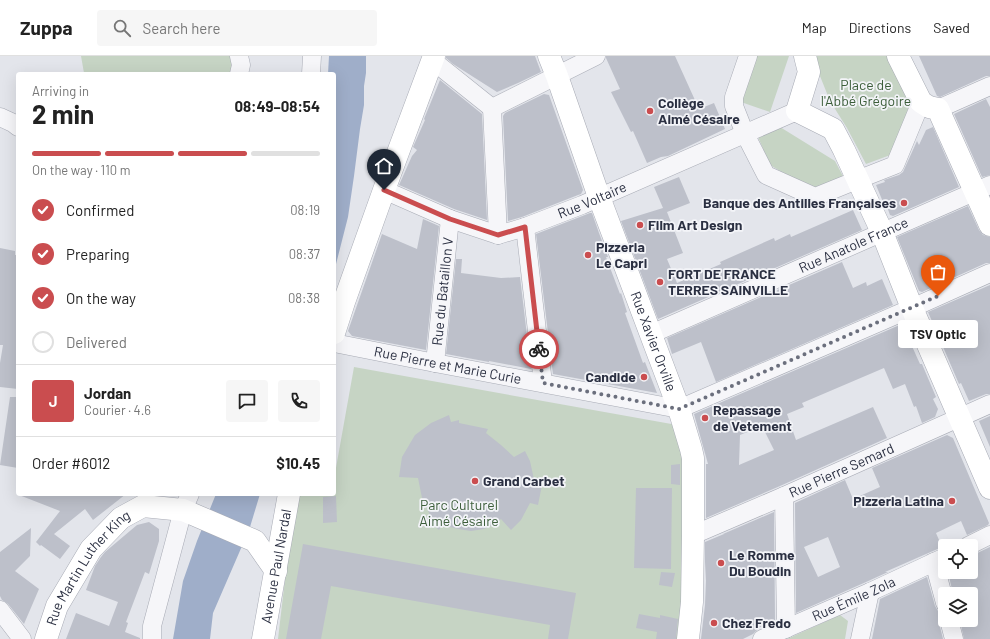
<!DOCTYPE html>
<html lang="en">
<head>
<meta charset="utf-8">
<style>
  body { margin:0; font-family:Barlow,sans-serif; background:#f6f6f6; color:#222; height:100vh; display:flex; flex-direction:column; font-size:15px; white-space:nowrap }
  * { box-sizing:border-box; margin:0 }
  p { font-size:13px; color:#767676 }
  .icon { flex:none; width:22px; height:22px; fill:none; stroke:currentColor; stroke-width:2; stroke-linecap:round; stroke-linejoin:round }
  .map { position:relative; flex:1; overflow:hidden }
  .side { position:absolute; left:16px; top:16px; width:320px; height:424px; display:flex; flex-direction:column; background:#fff; border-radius:4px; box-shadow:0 4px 16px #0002 }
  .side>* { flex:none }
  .controls { position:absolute; left:938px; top:483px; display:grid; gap:8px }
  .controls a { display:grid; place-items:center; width:40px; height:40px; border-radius:4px; background:#fff; box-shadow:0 4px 16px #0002; font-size:20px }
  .pin { position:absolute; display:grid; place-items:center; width:34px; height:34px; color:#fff; margin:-41px -17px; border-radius:50% 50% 50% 0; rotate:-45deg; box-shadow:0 0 4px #0007 }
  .pin .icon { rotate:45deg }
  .courier { position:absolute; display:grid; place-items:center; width:40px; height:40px; margin:-20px; border:3px solid #ca4d4f; border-radius:50%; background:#fff; color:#222; box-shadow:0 1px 5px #0007 }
  .bubble { position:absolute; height:28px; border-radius:4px; background:#fff; box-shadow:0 4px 16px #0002; font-size:13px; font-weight:700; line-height:28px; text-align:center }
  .headline em { font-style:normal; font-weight:700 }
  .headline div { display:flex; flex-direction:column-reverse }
  .headline { display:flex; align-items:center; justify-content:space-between; height:68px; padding:0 16px }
  h1 { font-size:26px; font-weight:700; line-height:30px }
  .bar { display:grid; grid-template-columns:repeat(4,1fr); gap:6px 4px; align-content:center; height:48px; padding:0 16px }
  .bar i { height:5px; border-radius:3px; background:#e0e0e0 }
  .bar .active { background:#ca4d4f }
  .bar p { grid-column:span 4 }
  .line { display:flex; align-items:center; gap:10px; padding:0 16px; border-top:1px solid #e0e0e0 }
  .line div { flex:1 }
  .round { display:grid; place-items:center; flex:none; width:42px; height:42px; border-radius:4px; background:#f6f6f6 }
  ol { padding:0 16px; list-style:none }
  li { display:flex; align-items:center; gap:12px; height:44px }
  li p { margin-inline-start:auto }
  li .icon { padding:4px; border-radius:50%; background:#ca4d4f; color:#fff; stroke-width:4 }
  li:last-child { color:#767676 }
  li i { width:22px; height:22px; border:2px solid #e0e0e0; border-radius:50% }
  header { display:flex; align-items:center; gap:24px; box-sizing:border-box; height:56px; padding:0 20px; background:#fff; border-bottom:1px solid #e0e0e0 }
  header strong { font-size:19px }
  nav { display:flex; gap:22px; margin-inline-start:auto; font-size:14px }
  .search { width:280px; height:36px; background:#f6f6f6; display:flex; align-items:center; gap:10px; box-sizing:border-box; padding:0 14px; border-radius:4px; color:#767676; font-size:15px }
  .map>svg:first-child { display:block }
  .green { fill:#c6d4c4 }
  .water { fill:#9faec9 }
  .building { fill:#bdc0ca; fill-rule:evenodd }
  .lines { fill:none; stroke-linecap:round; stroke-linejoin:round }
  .street-casing { stroke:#a8abb5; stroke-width:19 }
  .secondary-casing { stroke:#a8abb5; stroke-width:23 }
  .street { stroke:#f6f6f9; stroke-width:18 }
  .secondary { stroke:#fff; stroke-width:22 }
  .done { stroke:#6b6f7d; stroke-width:4; stroke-dasharray:0 7.2 }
  .route { stroke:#ca4d4f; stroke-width:5 }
  .poi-dot { fill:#ca4d4f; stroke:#f3f4f8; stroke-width:1.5 }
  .labels { text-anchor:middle; stroke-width:3.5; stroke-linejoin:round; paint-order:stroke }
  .park-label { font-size:14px; fill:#3b5d39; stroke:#f3f4f8 }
  .poi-label { font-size:14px; font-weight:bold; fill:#2b3042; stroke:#f3f4f8; text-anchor:start }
  .street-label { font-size:14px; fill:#2b3042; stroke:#f3f4f8 }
</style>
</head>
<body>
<header>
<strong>Zuppa</strong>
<div class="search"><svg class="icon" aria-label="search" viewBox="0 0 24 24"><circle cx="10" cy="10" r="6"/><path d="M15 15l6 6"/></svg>Search here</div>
<nav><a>Map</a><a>Directions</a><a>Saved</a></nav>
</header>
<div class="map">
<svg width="990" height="583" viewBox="0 0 990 583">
  <rect width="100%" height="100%" fill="#e3e5eb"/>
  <path class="green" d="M81,0h151l1,18h-137l-12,-1z
    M754,0h35l-19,56 -32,-11z
    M812,0h75l23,48 -17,50 -27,10 -19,-36 -17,-27z
    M780,71l55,34 10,19 -28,13 -47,-28 -12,-28z
    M354,311l323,58 8,31 -2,138 -5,45h-400l17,-145h39v-15z
    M840,559l8,6 -3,18h-58z"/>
  <path class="water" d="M329,0h37v17l-2,13v19l-4,24 -6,47 -6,41 -14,55v-198h-6z
    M216,438h44l-10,33 -11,26 -26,60 -3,26h-37l10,-58 14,-40z"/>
  <path class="building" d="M446,0h89l6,16 -23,11 -21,9 -44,-28 -7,-6z
    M606,0h69l24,53 15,-6 11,26 -57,27 -7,1 -14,6 -14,-32 -2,1 -20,-40 9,-3 -14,-31z
    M919,0h71v20h-4l-46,21 -3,-1z
    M440,24l42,34 5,106 -33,-11 -55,-24 13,-29 5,-6 -4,-3 12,-27 -1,-1z
    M544,38l5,1 34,95 -2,4 -3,1 -56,22 -14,4 -5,-105 2,-3z
    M986,43l4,8v68l-8,2 -28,-63z
    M933,71l26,60 -66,29 -3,-1 -5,-14 -2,1 -7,-17 9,-3 -1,-2 15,-5 4,-3 14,-31 2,4 7,-15z
    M679,121l11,26 -23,9 16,41 -16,6 10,24 44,-19 -1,-2 54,-24 1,3 15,-7 1,3 62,-27 9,20 -204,89 -37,-98 42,-13 -9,-21z
    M968,150l11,24 4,5 7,2v26h-4l-64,29 -3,-1 -22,-54z
    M590,157h2l7,20 9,24h-2l14,37 1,-1 6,19 -2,1 18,50 2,-1 12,31 -104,-19 -17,-140z
    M423,163l16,7 -13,124 -74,-14 -4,-5 34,-97 35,15z
    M0,192l15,3v4h3v134l-18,-2v-24l3,-18h-3z
    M456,203h6l-1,14 40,5 19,-1 11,92 -42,-8v1l-43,-8z
    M842,206l11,26 13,-6 1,4 15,-7 11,26 -177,77 -15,-40 -29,12 -5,-16z
    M990,229v109h-4l-17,7 -8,-18 -2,1 -31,-72z
    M902,268l18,40h2l14,33 -3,2 5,10 -3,8 -13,6 -6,-17 -2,1 -9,-23 -12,5 -9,-21 -82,35 2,4 -17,7 9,26 77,-33 14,31 -107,48 -74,32v-54h2l-14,-50zM762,370l12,24 -35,15 1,-30z
    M10,341h8v71l-18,-3z
    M449,359l2,7 8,-2v3l29,6 -2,4 15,12 13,12 11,-6 5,10 5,23 7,1 -4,20 -8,-2 -9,17 -10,10 -10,-11 -8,6 -9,4 -13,2 -13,-2 -16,-4 -3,5 -13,-11 4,-4 -8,-17 -4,-20 -19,-1 3,-20 13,-22 16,-12z
    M990,360v31l-11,-26z
    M947,379l6,3 36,85 -1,2 -21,10 -6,-14 -25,12 6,14 -57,25h3l-22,10 -70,31 -1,-110 50,-23 8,19 27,-12 -8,-19zM828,481l12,30 -22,10 -14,-30z
    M680,408v21l-9,-1v-19z
    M636,432h36l-1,81 -37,-1z
    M19,438h107l-33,26 -8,-11 -31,25 16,12 -10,13 -19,-14 -1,1 -4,-4 24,-31 -41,-16z
    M336,440l1,26 -14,1v-26z
    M774,456l1,108 -17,8v1l-5,5 -10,5h-42l4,-34 1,-24 -1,-19v-20l19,-8h-1z
    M149,466l10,7v12l-10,33 -4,-2 -19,50 2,1 -3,9 15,6v1h-74l10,-26 33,13 9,-24 -32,-12 9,-24 6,-9 4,-5 32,-27z
    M31,472l-1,28 -15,15 24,18 -15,35 -16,-20 -6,-4 -2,-4v-44z
    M303,488l273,49 -8,46h-20l2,-14 -219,-39 -10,53h-35z
    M990,491v92h-26l-4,-18 2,-1h9v-26h-18l-5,-22h23v-16z
    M661,516l14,1 -3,14 -13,-2z
    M927,521l8,29 3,5 1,5v7l4,16h-71l8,-40z
    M639,558l21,4v-3l18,4 -2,20h-20l1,-7 -21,-4z"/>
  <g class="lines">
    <defs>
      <g id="street">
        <path d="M748,0l-14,41v9l11,28 21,41 49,22 42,-17 38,-15 26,-63"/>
        <path d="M432,4l60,48 104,-52"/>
        <path d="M239,18l2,-9 -2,-9"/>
        <path d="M311,18l1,-18"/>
        <path d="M492,52l6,127"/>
        <path d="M938,53l52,-23"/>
        <path d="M0,61l13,6 5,4"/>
        <path id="s1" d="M384,134l66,29 48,16 27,-8 57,-22 215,-94"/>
        <path d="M525,171l18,156"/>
        <path id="s2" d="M651,278l339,-149"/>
        <path id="s3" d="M334,287l101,20 244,46 233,-101 78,-35"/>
        <path id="s4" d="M435,307l15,-144"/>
        <path d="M784,440l2,133"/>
        <path id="s5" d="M693,479l91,-39 206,-92"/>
        <path d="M968,490l22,-11"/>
        <path d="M934,506l11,41"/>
        <path d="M0,554l22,29"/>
        <path d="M949,564l5,19"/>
        <path d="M152,583v-13l31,-116 7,-16"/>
        <path id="s6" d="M762,583l108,-47 75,-35"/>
        <path d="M860,583l10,-47"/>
      </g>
      <g id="secondary">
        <path id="s7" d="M549,0l8,20 42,121 80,212 12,40 2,9v77l-1,67 -4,37"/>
        <path d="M805,0l4,16 -12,39 36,18 11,21 38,82 30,76 78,180"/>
        <path d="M898,0l23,46 8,5 9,2 52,116"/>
        <path d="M334,277l10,-31 40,-112 50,-134"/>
        <path id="s8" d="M46,583l11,-33 34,-57 30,-31 22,-12 40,4 72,31 21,30"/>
        <path id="s9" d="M263,583l26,-145"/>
      </g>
    </defs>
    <use href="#street" class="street-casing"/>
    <use href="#secondary" class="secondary-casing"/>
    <use href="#street" class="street"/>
    <use href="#secondary" class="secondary"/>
  </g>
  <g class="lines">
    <path class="done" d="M539,293l4,34 136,26 259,-113"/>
    <path class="route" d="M384,134l66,29 48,16 27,-8 14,122"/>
  </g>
  <g class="poi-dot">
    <circle cx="650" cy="55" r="4"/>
    <circle cx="904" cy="147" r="4"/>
    <circle cx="640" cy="169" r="4"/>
    <circle cx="588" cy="199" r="4"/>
    <circle cx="660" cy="226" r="4"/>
    <circle cx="644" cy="321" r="4"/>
    <circle cx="705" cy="362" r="4"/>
    <circle cx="475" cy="425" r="4"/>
    <circle cx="952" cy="445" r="4"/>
    <circle cx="721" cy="507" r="4"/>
    <circle cx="714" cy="567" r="4"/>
  </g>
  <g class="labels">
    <g class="park-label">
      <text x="866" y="34">Place de<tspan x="866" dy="16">l'Abbé Grégoire</tspan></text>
      <text x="459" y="454">Parc Culturel<tspan x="459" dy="16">Aimé Césaire</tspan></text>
    </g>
    <g class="poi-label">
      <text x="658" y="52">Collège<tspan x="658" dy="16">Aimé Césaire</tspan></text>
      <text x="896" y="152" text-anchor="end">Banque des Antilles Françaises</text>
      <text x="648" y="174">Film Art Design</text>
      <text x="596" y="196">Pizzeria<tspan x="596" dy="16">Le Capri</tspan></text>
      <text x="668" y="223">FORT DE FRANCE<tspan x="668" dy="16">TERRES SAINVILLE</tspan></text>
      <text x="636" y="326" text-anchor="end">Candide</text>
      <text x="713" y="359">Repassage<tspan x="713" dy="16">de Vetement</tspan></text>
      <text x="483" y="430">Grand Carbet</text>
      <text x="944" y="450" text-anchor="end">Pizzeria Latina</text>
      <text x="729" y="504">Le Romme<tspan x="729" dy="16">Du Boudin</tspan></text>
      <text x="722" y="572">Chez Fredo</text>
    </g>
    <g class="street-label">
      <text dy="5" stroke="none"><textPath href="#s1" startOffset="223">Rue Voltaire</textPath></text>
      <text dy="5" stroke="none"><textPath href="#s2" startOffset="221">Rue Anatole France</textPath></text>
      <text dy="5" stroke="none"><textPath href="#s4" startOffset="72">Rue du Bataillon V</textPath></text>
      <text dy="5" stroke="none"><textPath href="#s7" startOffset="304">Rue Xavier Orville</textPath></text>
      <text dy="5" stroke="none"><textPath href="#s3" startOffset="116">Rue Pierre et Marie Curie</textPath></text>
      <text dy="5" stroke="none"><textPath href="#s5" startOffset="162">Rue Pierre Semard</textPath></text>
      <text dy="5" stroke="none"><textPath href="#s9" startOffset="74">Avenue Paul Nardal</textPath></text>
      <text dy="5" stroke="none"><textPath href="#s8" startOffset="84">Rue Martin Luther King</textPath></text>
      <text dy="5" stroke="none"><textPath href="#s6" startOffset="100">Rue Émile Zola</textPath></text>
    </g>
  </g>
</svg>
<div class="controls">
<a><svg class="icon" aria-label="locate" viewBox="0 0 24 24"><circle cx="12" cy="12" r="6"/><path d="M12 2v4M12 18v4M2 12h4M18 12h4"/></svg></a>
<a><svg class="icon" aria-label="layers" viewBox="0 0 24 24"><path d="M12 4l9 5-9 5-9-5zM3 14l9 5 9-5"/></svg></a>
</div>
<div class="pin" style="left:938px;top:240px;background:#ea580c"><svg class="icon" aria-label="bag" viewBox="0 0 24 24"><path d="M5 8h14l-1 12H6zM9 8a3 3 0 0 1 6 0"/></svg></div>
<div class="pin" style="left:384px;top:134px;background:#1f2937"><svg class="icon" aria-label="home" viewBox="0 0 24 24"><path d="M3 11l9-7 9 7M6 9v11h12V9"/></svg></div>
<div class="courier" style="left:539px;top:293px"><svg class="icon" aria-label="bike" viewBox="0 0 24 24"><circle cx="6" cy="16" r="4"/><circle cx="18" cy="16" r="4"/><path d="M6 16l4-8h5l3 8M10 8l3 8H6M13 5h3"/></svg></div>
<div class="bubble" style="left:898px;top:264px;width:80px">TSV Optic</div>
<section class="side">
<div class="headline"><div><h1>2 min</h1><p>Arriving in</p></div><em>08:49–08:54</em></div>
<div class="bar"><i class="active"></i><i class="active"></i><i class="active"></i><i></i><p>On the way · 110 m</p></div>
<ol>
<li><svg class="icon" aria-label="check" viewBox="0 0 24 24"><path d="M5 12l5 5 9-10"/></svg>Confirmed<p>08:19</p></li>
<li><svg class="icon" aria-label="check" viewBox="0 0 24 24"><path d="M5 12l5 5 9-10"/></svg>Preparing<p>08:37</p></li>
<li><svg class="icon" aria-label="check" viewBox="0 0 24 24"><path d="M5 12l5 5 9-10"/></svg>On the way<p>08:38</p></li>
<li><i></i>Delivered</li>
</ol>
<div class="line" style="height:72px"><b class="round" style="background:#ca4d4f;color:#fff">J</b><div><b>Jordan</b><p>Courier · 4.6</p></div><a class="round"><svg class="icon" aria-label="chat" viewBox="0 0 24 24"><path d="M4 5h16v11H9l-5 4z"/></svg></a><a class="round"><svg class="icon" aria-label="phone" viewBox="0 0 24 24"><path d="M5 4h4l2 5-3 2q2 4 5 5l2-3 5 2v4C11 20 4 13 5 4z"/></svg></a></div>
<div class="line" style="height:52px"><div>Order #6012</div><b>$10.45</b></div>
</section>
</div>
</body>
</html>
